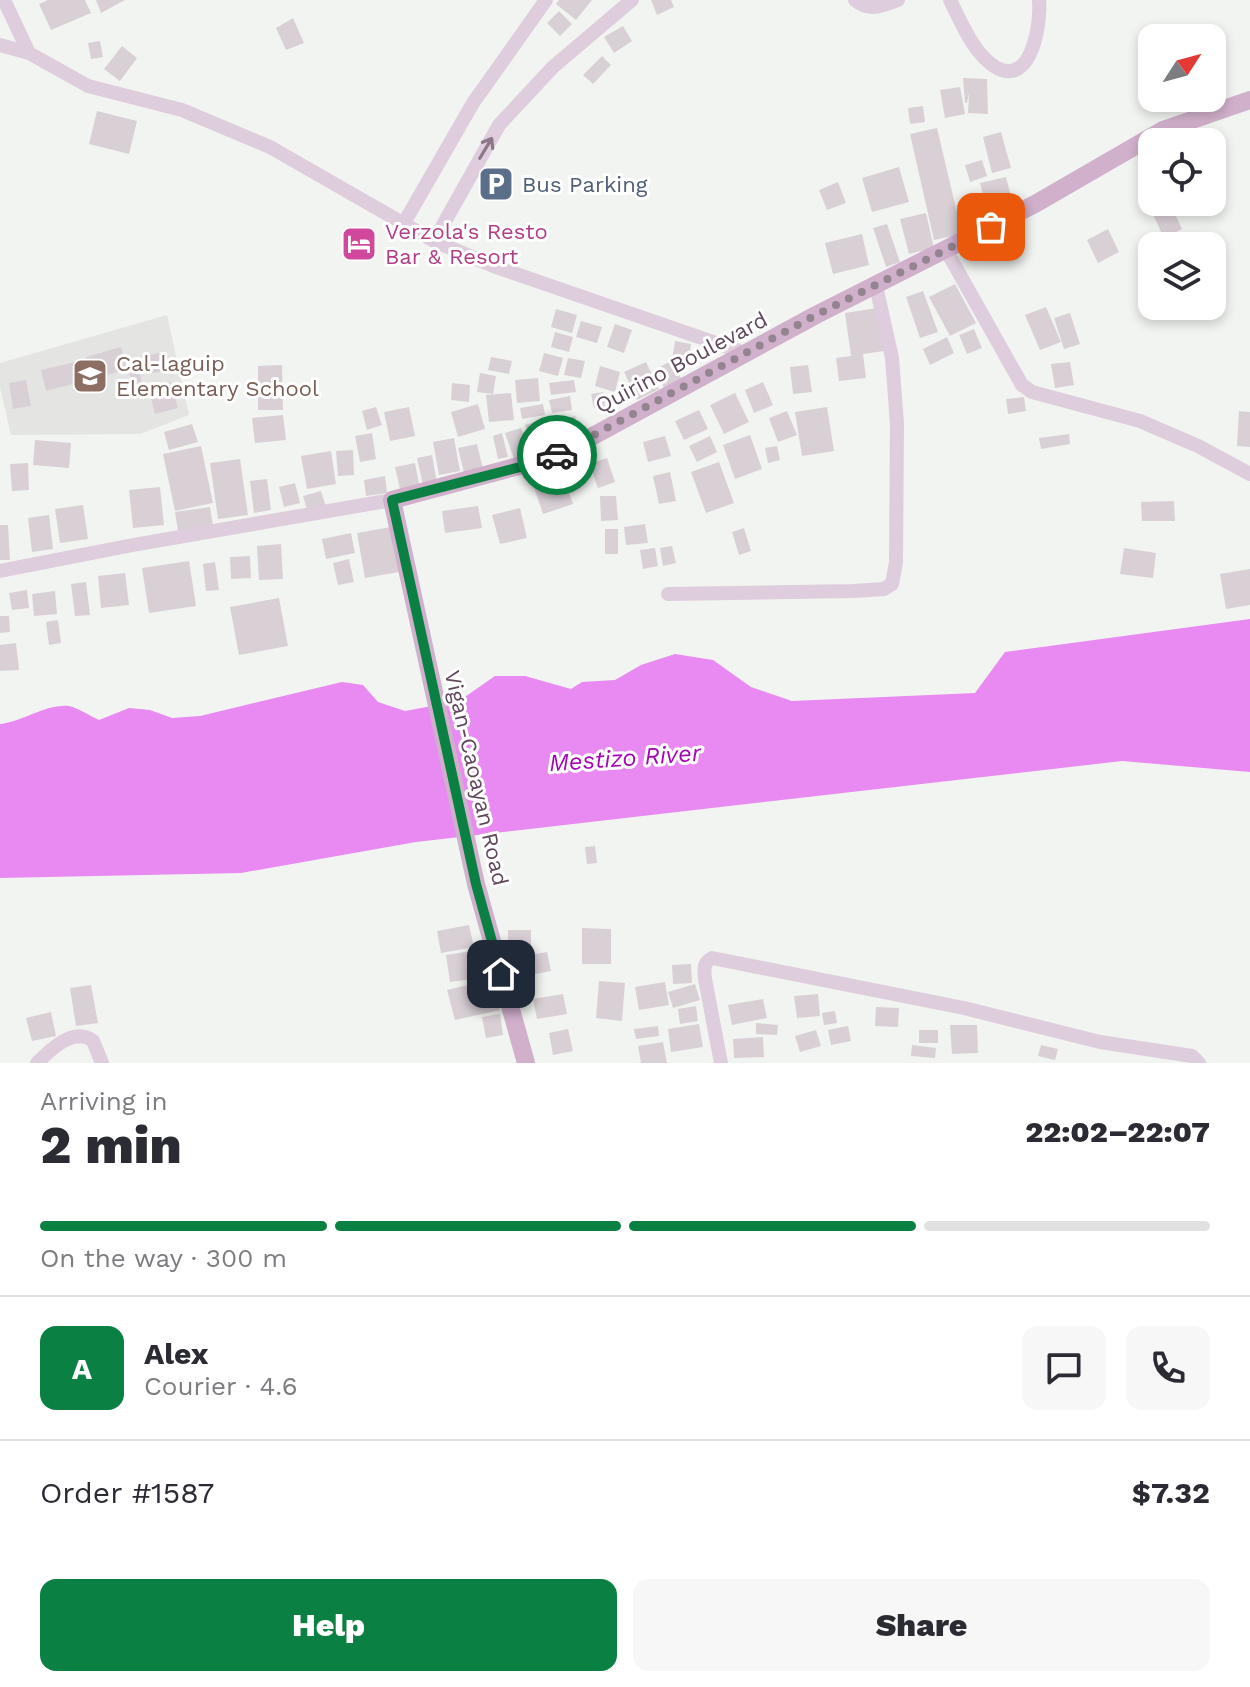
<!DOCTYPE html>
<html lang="en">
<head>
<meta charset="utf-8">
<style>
  body { margin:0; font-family:"Work Sans",sans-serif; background:#f7f7f7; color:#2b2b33; height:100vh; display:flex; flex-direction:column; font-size:30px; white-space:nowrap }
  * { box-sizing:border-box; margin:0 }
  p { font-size:26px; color:#7c7c81 }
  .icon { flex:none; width:44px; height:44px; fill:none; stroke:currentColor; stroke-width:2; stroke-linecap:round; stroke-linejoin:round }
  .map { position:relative; height:1063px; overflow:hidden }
  .side { display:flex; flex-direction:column; background:#fff; flex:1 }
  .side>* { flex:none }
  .needle { width:52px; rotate:54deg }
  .fabs { position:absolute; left:1138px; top:24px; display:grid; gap:16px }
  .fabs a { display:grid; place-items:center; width:88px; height:88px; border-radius:16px; background:#fff; box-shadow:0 4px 12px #0003; font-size:40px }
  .pin { position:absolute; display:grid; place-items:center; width:68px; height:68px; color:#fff; margin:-34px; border-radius:16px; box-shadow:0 4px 12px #0006 }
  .courier { position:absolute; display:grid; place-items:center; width:80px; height:80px; margin:-40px; border:6px solid #0b8043; border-radius:50%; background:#fff; color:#222; box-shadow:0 2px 10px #0007 }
  .head em { font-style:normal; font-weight:800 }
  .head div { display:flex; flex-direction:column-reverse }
  .head { display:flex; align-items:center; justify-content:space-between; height:136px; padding:0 40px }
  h1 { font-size:52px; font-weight:800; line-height:60px }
  .bar { display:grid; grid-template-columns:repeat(4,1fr); gap:12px 8px; align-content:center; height:96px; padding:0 40px }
  .bar i { height:10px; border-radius:6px; background:#e1e1e2 }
  .bar .current { background:#0b8043 }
  .bar p { grid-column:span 4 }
  .line { display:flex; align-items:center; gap:20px; padding:0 40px; border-top:2px solid #e1e1e2 }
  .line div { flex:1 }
  .round { display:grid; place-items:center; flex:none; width:84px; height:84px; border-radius:16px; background:#f7f7f7 }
  .primary-button { display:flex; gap:16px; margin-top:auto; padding:16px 40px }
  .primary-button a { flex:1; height:92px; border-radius:16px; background:#0b8043; color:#fff; font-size:32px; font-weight:800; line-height:92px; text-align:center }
  .primary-button a+a { background:#f7f7f7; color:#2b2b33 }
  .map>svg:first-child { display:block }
  .education { fill:#e4e5e2 }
  .water { fill:#e88af1 }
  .building { fill:#d9d0d6 }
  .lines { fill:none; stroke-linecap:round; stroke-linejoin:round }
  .minor { stroke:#decddc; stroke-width:14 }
  .major { stroke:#d1b0cb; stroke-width:18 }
  .oneway { stroke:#8c7789 }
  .done { stroke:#938490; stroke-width:8; stroke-dasharray:0 14.4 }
  .route { stroke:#0b8043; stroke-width:10 }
  .labels { text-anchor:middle; stroke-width:6; stroke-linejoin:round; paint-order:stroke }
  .service-label { font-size:22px; fill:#4e5e75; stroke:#fff; text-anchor:start }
  .hotel-label { font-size:22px; fill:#b23c85; stroke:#fff; text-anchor:start }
  .street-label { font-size:22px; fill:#60485c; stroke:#fff }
  .education-label { font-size:22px; fill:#785e54; stroke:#fff; text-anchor:start }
  .water-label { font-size:24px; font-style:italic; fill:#a604b7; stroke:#fff }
</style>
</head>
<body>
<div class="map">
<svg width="1250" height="1063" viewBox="0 0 1250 1063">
  <rect width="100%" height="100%" fill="#f2f4f1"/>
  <path class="education" d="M167,315l22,100 -49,19 -129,1 -11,-47v-25z"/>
  <path class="water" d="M1250,619v153l-128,-11 -706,81 -175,31 -241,5v-154c23,-2 45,-20 69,-18 9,2 21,10 30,14l30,-12 21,2 22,8 28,-2 142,-34 21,3 15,17 27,9 54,-10 36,-25h30l46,13 11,-7 33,-2 26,-15 34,-11 38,6 38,27 41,14 183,-8 30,-41z"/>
  <path class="building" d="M48,0h37l6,13 -40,17 -12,-26z
    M96,0h29l-24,13z
    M559,0h33l-16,20 -20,-16z
    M651,0h20l3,7 -17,8z
    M559,11l13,13 -12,12 -13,-13z
    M293,18l11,25 -18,7 -10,-22z
    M623,26l9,15 -18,12 -10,-16z
    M100,41l3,16 -12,2 -3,-16z
    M122,46l15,12 -17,23 -16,-12z
    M602,56l9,9 -18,19 -10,-9z
    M963,78l24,1 1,35 -20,-1 1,-20 -2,10h-2z
    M960,87l5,27 -20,4 -5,-28z
    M923,106l2,16 -15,2 -2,-16z
    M97,111l40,10 -8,33 -40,-10z
    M937,128l25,106 -28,6 -24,-106z
    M1001,132l10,36 -19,5 -9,-36z
    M982,160l5,16 -17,6 -5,-17z
    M899,167l10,35 -37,10 -10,-34z
    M1006,177l9,35 -26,6 -9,-35z
    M838,182l8,21 -19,7 -8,-20z
    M1163,202h6l13,27 -18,9 -14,-30z
    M926,213l8,35 -25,6 -9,-35z
    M887,224l13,38 -14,5 -13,-39z
    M1108,229l11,23 -21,11 -11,-23z
    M862,234l7,31 -36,9 -8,-31z
    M955,284l21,39 -26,13 -21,-39z
    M923,291l15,41 -18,6 -14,-41z
    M1046,307l15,35 -21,8 -15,-35z
    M877,308l7,43 -21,3 3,24 -27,3 -3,-23 15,-2 -6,-43z
    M556,309l21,6 -5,18 -21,-6z
    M1070,313l10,31 -16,5 -10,-31z
    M581,321l21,6 -5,16 -21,-6z
    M615,324l17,6 -8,23 -17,-6z
    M974,329l8,19 -15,6 -8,-19z
    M555,332l18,5 -4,15 -18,-5z
    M947,337l7,16 -24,12 -7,-16z
    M675,341l16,3 -3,19 -16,-3z
    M121,347l7,22 -35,10 -7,-22z
    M160,353l3,18 -16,3 -3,-18z
    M544,353l19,5 -5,18 -19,-5z
    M491,357l21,4 -3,13 -21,-4z
    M568,358l17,3 -4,17 -17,-3z
    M83,360l5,20 -42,11 -5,-21z
    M671,361l13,22 -17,10 -13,-23z
    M646,362l13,27 -22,11 -13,-28z
    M1070,362l4,23 -19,3 -4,-24z
    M282,365l1,45h-25v-44z
    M808,365l4,27 -19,2 -3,-27z
    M600,366l20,6 -5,20 -20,-6z
    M139,371l4,16 -9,3 -5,-16z
    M480,373l16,3 -3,18 -16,-2z
    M538,378l2,23 -23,2 -2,-23z
    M26,380l5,26 -18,3 -4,-26z
    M574,380l2,12 -25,3 -2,-12z
    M171,382l7,26 -23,6 -7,-27z
    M763,382l10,23 -19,8 -9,-23z
    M452,383l18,2 -1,17 -18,-2z
    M603,392l2,14 -11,2 -3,-14z
    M511,393l3,27 -25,2 -3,-27z
    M735,393l14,29 -25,12 -14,-29z
    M570,396l2,14 -20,3 -3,-13z
    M1024,397l2,14 -18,3 -2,-15z
    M478,404l7,25 -27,8 -7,-25z
    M543,404l2,11 -23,4 -2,-11z
    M376,407l6,18 -15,5 -5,-19z
    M409,407l6,29 -25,5 -6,-29z
    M827,407l7,44 -32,5 -7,-44z
    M699,410l9,19 -24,11 -9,-19z
    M787,411l10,24 -19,7 -9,-24z
    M1239,411l11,1v35l-13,-1z
    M283,415l3,25 -31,3 -3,-25z
    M575,416l6,20 -19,6 -6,-21z
    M551,418l9,32 -26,7 -9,-32z
    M192,424l6,18 -29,8 -5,-18z
    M521,428l11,28 -17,6 -10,-29z
    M372,433l4,26 -16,3 -5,-26z
    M502,433l6,24 -10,2 -5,-23z
    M1069,434l1,10 -29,5 -2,-11z
    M750,435l12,34 -27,10 -12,-34z
    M665,436l6,20 -23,6 -5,-20z
    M710,436l7,16 -20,10 -8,-16z
    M454,438l6,33 -21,4 -6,-33z
    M35,440l36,3 -2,25 -36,-3z
    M477,444l7,29 -19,4 -7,-29z
    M201,446l12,57 -38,8 -12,-57z
    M777,446l3,14 -12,3 -3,-15z
    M353,450l1,25 -16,1 -2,-25z
    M331,451l5,33 -29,5 -6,-33z
    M432,455l5,28 -14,2 -6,-27z
    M607,458l8,24 -17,6 -9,-24z
    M240,459l8,56 -30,4 -8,-56z
    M719,462l15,41 -28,10 -15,-41z
    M28,463l1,27 -17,1 -2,-27z
    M415,463l4,21 -19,5 -5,-22z
    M670,472l6,29 -17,3 -6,-28z
    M563,475l10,29 -30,10 -10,-30z
    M385,476l2,17 -21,3 -2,-16z
    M267,479l4,31 -17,3 -4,-32z
    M295,483l5,20 -16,4 -5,-20z
    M160,487l4,38 -31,3 -4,-38z
    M321,491l5,16 -18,6 -5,-17z
    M600,496h16l2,24 -17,1z
    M1174,501l1,20h-33l-1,-19z
    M83,505l5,34 -28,4 -5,-34z
    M478,506l4,22 -37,5 -3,-22z
    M210,507l3,19 -35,5 -3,-19z
    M520,508l7,30 -27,6 -8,-29z
    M49,515l4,34 -21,3 -4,-34z
    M645,524l3,19 -22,2 -2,-18z
    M0,525h8l2,35h-10z
    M391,527l8,45 -34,6 -8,-45z
    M744,528l7,23 -12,4 -7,-23z
    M605,529h13v25h-13z
    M351,533l4,20 -29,6 -4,-20z
    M281,544l2,35 -24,1 -2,-34z
    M672,546l4,17 -13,3 -3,-18z
    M655,548l3,18 -15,3 -3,-19z
    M1124,548l32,5 -3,25 -33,-4z
    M250,556l1,22 -20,1 -1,-22z
    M349,559l5,23 -16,3 -5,-22z
    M189,561l7,45 -47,7 -7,-45z
    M215,562l4,28 -13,1 -3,-27z
    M1250,569v36l-24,4 -6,-35z
    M125,573l4,32 -28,3 -3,-32z
    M86,582l4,33 -15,1 -4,-32z
    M27,590l2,18 -17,2 -3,-17z
    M55,591l2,23 -23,2 -2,-22z
    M279,598l9,48 -49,9 -9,-48z
    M0,616h9l1,16 -10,1z
    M58,620l3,23 -12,2 -3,-23z
    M16,643l3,27 -19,1v-26z
    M595,846l2,17 -10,1 -2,-17z
    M469,925l5,22 -33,6 -4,-22z
    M582,928l29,1v35h-29z
    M508,930h23v18h-23z
    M484,949l4,28 -38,5 -4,-27z
    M547,952l4,19 -26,5 -4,-19z
    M691,964l1,19 -19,1 -1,-19z
    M493,979l7,31 -45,10 -8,-30z
    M599,981l26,2 -3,38 -26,-3z
    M665,982l4,23 -30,5 -4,-23z
    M695,984l5,16 -27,8 -5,-16z
    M91,985l7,38 -22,3 -6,-38z
    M563,994l4,20 -30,5 -4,-20z
    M818,994l2,22 -23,2 -3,-22z
    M763,999l4,19 -35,7 -4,-20z
    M696,1006l2,15 -18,3 -2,-15z
    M876,1007l23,1 -1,19 -23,-1z
    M835,1011l2,12 -13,2 -2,-12z
    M51,1012l5,24 -24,5 -6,-23z
    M500,1014l3,21 -17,3 -4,-21z
    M756,1023l22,2 -1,10 -21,-1z
    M699,1024l4,23 -32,5 -3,-23z
    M950,1025h27l1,28 -26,1z
    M658,1026l1,10 -23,3 -2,-10z
    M848,1026l3,15 -20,4 -3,-15z
    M568,1029l5,22 -20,4 -4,-22z
    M816,1030l5,16 -21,6 -5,-16z
    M919,1030h19v13h-19z
    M763,1037l1,20 -30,1 -1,-19z
    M663,1042l4,21h-26l-3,-17z
    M912,1045l24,3 -1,10 -24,-2z
    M1041,1045l17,4 -3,11 -17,-4z"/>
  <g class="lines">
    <path class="minor" d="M4,0l25,53
      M855,0c14,12 26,6 43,0
      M950,0c11,22 24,55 47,68 36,18 44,-47 42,-68
      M0,45l29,8 59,33 94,24 88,37 164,94 62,26 252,87
      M404,223l69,-120 73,-103
      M434,241l65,-116 54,-58 79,-67
      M946,250l76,135 10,7 108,29 58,25 52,28
      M0,571l133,-26 259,-45
      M668,594l186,-3 30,-2 8,-5 4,-22 1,-138 -5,-66 -16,-72
      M37,1063c13,-13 37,-37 56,-22l9,22
      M721,1063l-16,-84c-1,-10 -2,-16 7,-21l252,50 136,34 92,14 7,7"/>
    <path class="major" d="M526,1063l-50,-179 -84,-384 164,-44 260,-141 219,-111 128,-74 87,-30"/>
  </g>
  <defs><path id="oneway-shaft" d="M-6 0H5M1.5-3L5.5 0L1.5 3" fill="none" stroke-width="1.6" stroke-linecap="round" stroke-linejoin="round" transform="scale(2)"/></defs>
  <use class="oneway" href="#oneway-shaft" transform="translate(486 148) rotate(-59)"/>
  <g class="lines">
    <path class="done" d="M557,455l259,-140 175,-88"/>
    <path class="route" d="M501,974l-25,-90 -84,-384 140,-36 25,-9"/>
  </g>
  <defs>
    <symbol id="parking-square" viewBox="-11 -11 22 22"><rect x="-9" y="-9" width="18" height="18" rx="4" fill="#5c6f8a" stroke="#fff"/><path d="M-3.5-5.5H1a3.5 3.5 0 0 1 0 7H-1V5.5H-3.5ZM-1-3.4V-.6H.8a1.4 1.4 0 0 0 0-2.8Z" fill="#fff"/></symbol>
    <symbol id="hotel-square" viewBox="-11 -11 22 22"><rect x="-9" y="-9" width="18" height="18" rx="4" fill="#d1479c" stroke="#fff"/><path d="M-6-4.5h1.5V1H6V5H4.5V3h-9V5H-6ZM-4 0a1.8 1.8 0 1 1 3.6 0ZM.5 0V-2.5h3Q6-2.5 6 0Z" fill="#fff"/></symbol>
    <symbol id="school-square" viewBox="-11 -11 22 22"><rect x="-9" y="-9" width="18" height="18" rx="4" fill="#8d6e63" stroke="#fff"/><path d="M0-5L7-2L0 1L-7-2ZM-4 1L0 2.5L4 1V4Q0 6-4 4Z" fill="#fff"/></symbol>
  </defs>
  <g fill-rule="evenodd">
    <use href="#parking-square" x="476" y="164" width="40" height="40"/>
    <use href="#hotel-square" x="339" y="224" width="40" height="40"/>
    <use href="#school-square" x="70" y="356" width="40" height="40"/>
  </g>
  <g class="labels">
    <g class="service-label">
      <text x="522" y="192">Bus Parking</text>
    </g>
    <g class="hotel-label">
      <text x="385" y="239">Verzola's Resto<tspan x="385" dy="25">Bar &amp; Resort</tspan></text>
    </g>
    <g class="street-label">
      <text transform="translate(681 362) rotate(-28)" y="8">Quirino Boulevard</text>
      <text transform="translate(477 778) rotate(77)" y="8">Vigan-Caoayan Road</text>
    </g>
    <g class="education-label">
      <text x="116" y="371">Cal-laguip<tspan x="116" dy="25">Elementary School</tspan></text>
    </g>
    <g class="water-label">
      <text transform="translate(625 758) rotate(-4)" y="8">Mestizo River</text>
    </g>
  </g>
</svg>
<div class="fabs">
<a><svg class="needle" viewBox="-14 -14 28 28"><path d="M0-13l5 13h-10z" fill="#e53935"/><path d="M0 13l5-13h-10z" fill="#7c7c81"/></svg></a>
<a><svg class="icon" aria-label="locate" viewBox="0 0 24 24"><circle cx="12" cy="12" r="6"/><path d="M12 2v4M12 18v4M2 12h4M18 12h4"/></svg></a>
<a><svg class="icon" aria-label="layers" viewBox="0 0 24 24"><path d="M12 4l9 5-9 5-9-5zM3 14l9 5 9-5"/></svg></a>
</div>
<div class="pin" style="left:991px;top:227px;background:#ea580c"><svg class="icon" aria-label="bag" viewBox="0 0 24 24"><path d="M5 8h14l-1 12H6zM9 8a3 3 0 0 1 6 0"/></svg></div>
<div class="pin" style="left:501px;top:974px;background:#1f2937"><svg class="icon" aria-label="home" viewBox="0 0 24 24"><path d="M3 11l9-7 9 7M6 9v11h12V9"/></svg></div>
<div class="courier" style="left:557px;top:455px"><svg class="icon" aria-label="car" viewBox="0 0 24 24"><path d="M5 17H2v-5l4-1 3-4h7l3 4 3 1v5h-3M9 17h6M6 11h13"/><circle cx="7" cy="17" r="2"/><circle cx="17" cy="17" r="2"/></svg></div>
</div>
<section class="side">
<div class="head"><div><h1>2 min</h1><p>Arriving in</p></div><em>22:02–22:07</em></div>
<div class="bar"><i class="current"></i><i class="current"></i><i class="current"></i><i></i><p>On the way · 300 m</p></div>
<div class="line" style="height:144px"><b class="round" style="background:#0b8043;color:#fff">A</b><div><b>Alex</b><p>Courier · 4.6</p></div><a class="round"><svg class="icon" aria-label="chat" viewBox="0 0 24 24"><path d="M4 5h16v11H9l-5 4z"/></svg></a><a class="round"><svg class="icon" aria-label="phone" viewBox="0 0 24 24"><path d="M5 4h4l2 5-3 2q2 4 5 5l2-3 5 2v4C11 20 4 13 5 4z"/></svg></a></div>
<div class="line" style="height:104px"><div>Order #1587</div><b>$7.32</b></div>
<div class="primary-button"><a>Help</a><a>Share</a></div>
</section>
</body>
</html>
